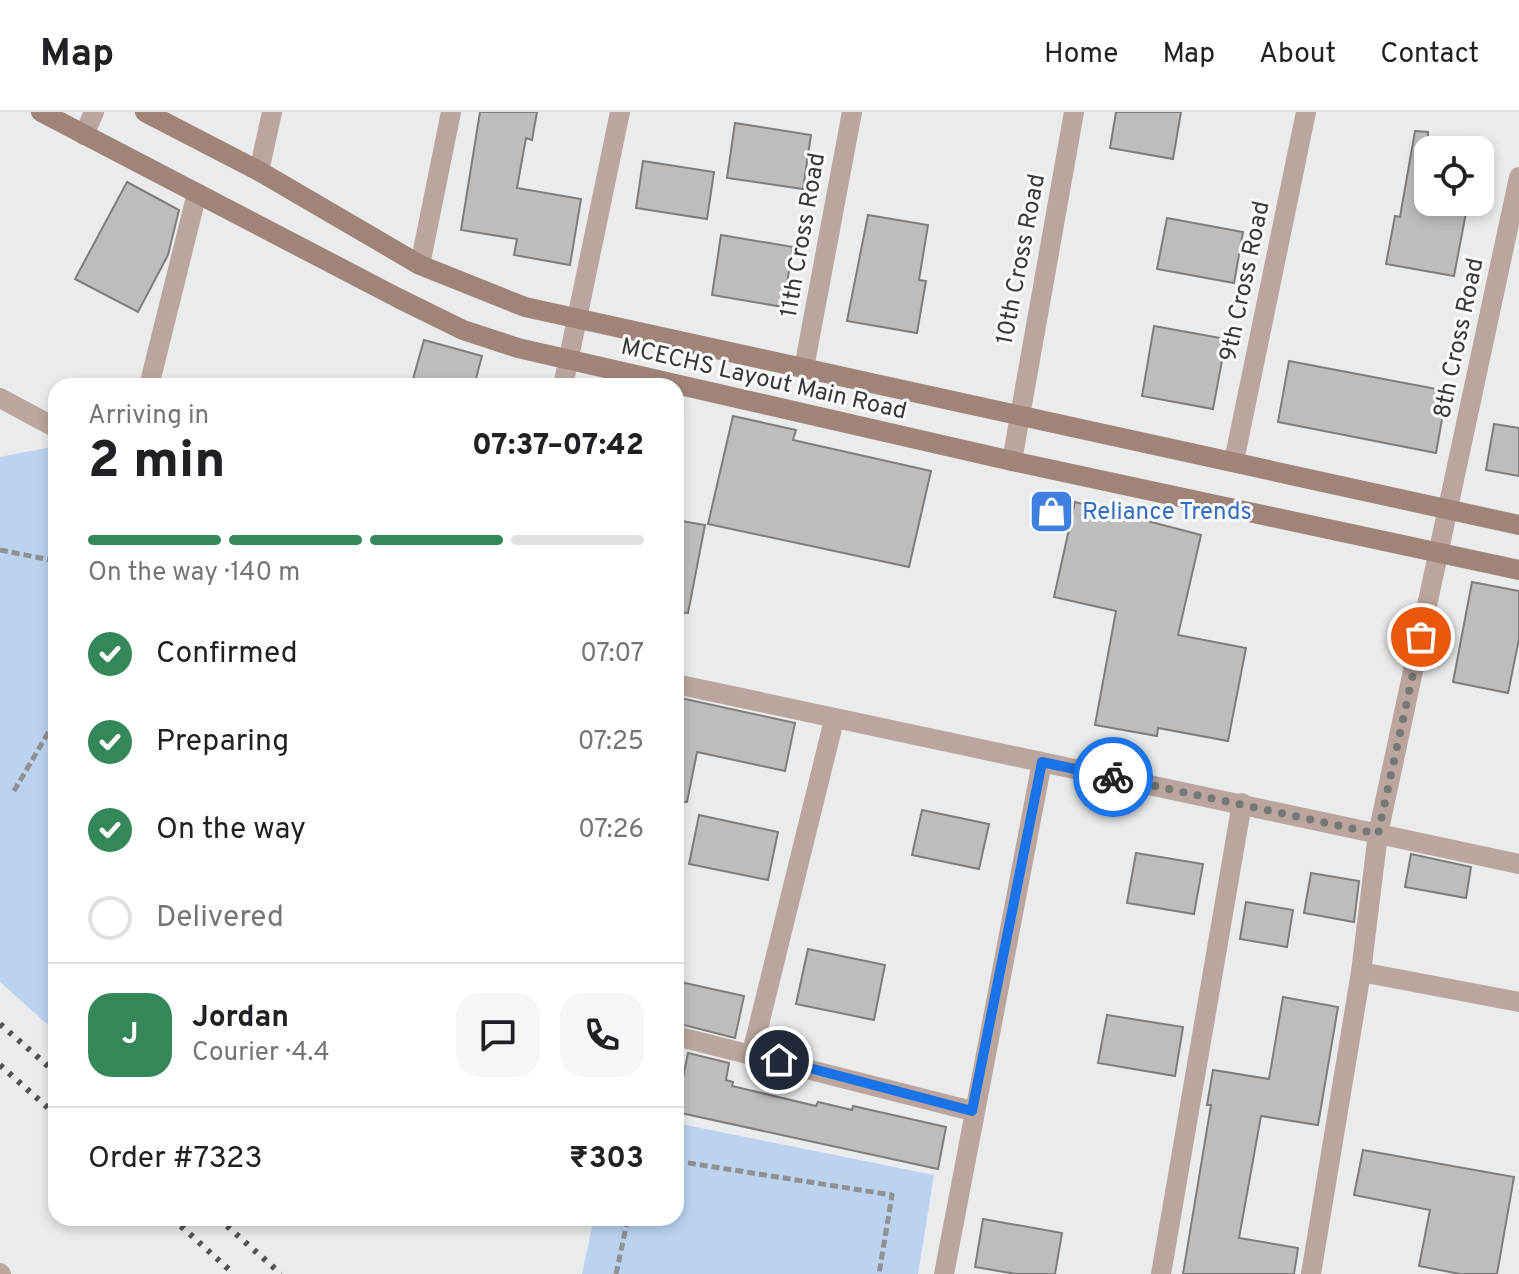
<!DOCTYPE html>
<html lang="en">
<head>
<meta charset="utf-8">
<style>
  body { margin:0; font-family:Overpass,sans-serif; background:#f6f6f6; color:#202124; height:100vh; display:flex; flex-direction:column; font-size:30px; white-space:nowrap }
  * { box-sizing:border-box; margin:0 }
  p { font-size:26px; color:#757577 }
  .icon { flex:none; width:44px; height:44px; fill:none; stroke:currentColor; stroke-width:2; stroke-linecap:round; stroke-linejoin:round }
  .map { position:relative; flex:1; overflow:hidden }
  .side { position:absolute; left:48px; top:266px; width:636px; height:848px; display:flex; flex-direction:column; background:#fff; border-radius:24px; box-shadow:0 4px 12px #0003 }
  .side>* { flex:none }
  .fabs { position:absolute; left:1414px; top:24px; display:grid; gap:16px }
  .fabs a { display:grid; place-items:center; width:80px; height:80px; border-radius:16px; background:#fff; box-shadow:0 4px 12px #0003; font-size:40px }
  .pin { position:absolute; display:grid; place-items:center; width:68px; height:68px; color:#fff; margin:-34px; border:4px solid #fff; border-radius:50%; box-shadow:0 2px 8px #0007 }
  .courier { position:absolute; display:grid; place-items:center; width:80px; height:80px; margin:-40px; border:6px solid #1a73e8; border-radius:50%; background:#fff; color:#222; box-shadow:0 2px 10px #0007 }
  .summary em { font-style:normal; font-weight:800 }
  .summary div { display:flex; flex-direction:column-reverse }
  .summary { display:flex; align-items:center; justify-content:space-between; height:136px; padding:0 40px }
  h1 { font-size:52px; font-weight:800; line-height:60px }
  .bar { display:grid; grid-template-columns:repeat(4,1fr); gap:12px 8px; align-content:center; height:96px; padding:0 40px }
  .bar i { height:10px; border-radius:6px; background:#e0e0e0 }
  .bar .current { background:#348759 }
  .bar p { grid-column:span 4 }
  .line { display:flex; align-items:center; gap:20px; padding:0 40px; border-top:2px solid #e0e0e0 }
  .line div { flex:1 }
  .round { display:grid; place-items:center; flex:none; width:84px; height:84px; border-radius:24px; background:#f6f6f6 }
  ol { padding:0 40px; list-style:none }
  li { display:flex; align-items:center; gap:24px; height:88px }
  li p { margin-inline-start:auto }
  li .icon { padding:8px; border-radius:50%; background:#348759; color:#fff; stroke-width:4 }
  li:last-child { color:#757577 }
  li i { width:44px; height:44px; border:4px solid #e0e0e0; border-radius:50% }
  header { display:flex; align-items:center; gap:48px; box-sizing:border-box; height:112px; padding:0 40px; background:#fff; border-bottom:2px solid #e0e0e0 }
  header strong { font-size:38px }
  nav { display:flex; gap:44px; margin-inline-start:auto; font-size:28px }
  .map>svg:first-child { display:block }
  .green { fill:#bcd3f0 }
  .building { fill:#bfbdbc; stroke:#7f7d7c; stroke-width:2 }
  .lines { fill:none; stroke-linecap:round; stroke-linejoin:round }
  .path { stroke:#909192; stroke-width:5; stroke-dasharray:8 4; stroke-linecap:butt }
  .minor { stroke:#baa69e; stroke-width:20 }
  .tertiary { stroke:#baa69e; stroke-width:20 }
  .secondary { stroke:#a08479; stroke-width:20 }
  .rail { stroke:#515253; stroke-width:6; stroke-dasharray:4 8; stroke-linecap:butt }
  .done { stroke:#767777; stroke-width:8; stroke-dasharray:0 14.4 }
  .route { stroke:#1a73e8; stroke-width:10 }
  .labels { text-anchor:middle; stroke-width:6; stroke-linejoin:round; paint-order:stroke }
  .street-label { font-size:24px; fill:#373838; stroke:#f7f9fa }
  .shop-label { font-size:24px; fill:#366cbe; stroke:#f7f9fa; text-anchor:start }
</style>
</head>
<body>
<header>
<strong>Map</strong>
<nav><a>Home</a><a>Map</a><a>About</a><a>Contact</a></nav>
</header>
<div class="map">
<svg width="1519" height="1162" viewBox="0 0 1519 1162">
  <rect width="100%" height="100%" fill="#eaebed"/>
  <path class="green" d="M51,335l5,3v582l-56,-50v-525z
    M676,1011l258,52 -16,99h-336l12,-56h82z"/>
  <path class="building" d="M480,0h57l-5,28 -6,-2 -9,50 64,11 -11,66 -56,-10 3,-16 -56,-9z
    M1116,0h65l-8,47 -63,-11z
    M735,11l76,12 -8,54 -76,-11z
    M1415,19l13,1v70h40l-14,74 -68,-12 9,-48 5,1z
    M643,49l71,11 -7,47 -71,-11z
    M127,70l52,28 -11,45 -30,57 -63,-33z
    M868,103l60,10 -9,55 7,1 -9,52 -70,-12z
    M1167,106l76,14 -9,51 -77,-14z
    M721,123l72,12 -10,60 -71,-12z
    M1154,214l72,13 -13,70 -71,-13z
    M424,228l58,16 -8,30h-63z
    M1289,249l158,30 -11,62 -158,-31z
    M733,304l63,14 -3,10 138,31 -22,96 -201,-43z
    M1494,312l25,4v48l-33,-6z
    M1075,390l126,33 -23,100 68,13 -18,93 -70,-13 -1,8 -62,-11 21,-114 -62,-14z
    M676,408l29,5 -17,88 -12,-1z
    M1472,470l47,9v48l-11,54 -55,-11z
    M676,585l119,26 -10,48 -88,-19 -10,50 -11,-1z
    M922,698l67,14 -10,45 -67,-14z
    M699,703l79,17 -10,48 -79,-16z
    M1136,741l67,11 -9,50 -67,-11z
    M1411,742l60,13 -5,31 -61,-11z
    M1311,761l48,8 -5,41 -50,-9z
    M1246,790l47,8 -6,37 -47,-8z
    M808,837l77,16 -11,55 -78,-16z
    M676,869l68,15 -9,42 -59,-15z
    M1283,885l55,10 -20,118 -57,-9 -22,122 59,10 -4,26h-111l28,-169h-4l6,-35 56,9z
    M1107,903l76,12 -8,49 -77,-13z
    M688,941l41,10 -3,17 7,2 -1,4 84,20 2,-4 34,8 1,-4 93,21 -8,42 -262,-57z
    M1363,1038l151,27 -17,97h-37l-41,-8 11,-56 -76,-15z
    M983,1107l79,14 -7,41h-39l-41,-7z"/>
  <g class="lines">
    <path class="path" d="M0,438l56,11
      M14,679l41,-70 1,-10
      M676,1049l216,34 -13,79
      M616,1162l12,-56"/>
    <path class="minor" d="M84,23l10,-23
      M259,59l13,-59
      M420,153l31,-153
      M804,256l48,-256
      M149,274l48,-193
      M563,274l57,-274
      M0,286l56,30
      M1012,349l62,-349
      M1234,349l72,-349
      M676,572l843,180
      M1361,860l158,30
      M676,924l296,75
      M752,941l82,-333
      M944,1162l98,-512
      M1161,1162l81,-471
      M1311,1162l50,-302 17,-138 141,-657"/>
    <path class="tertiary" d="M0,1161l1,1"/>
    <path class="secondary" d="M41,0l357,186 65,32 55,18 494,113 507,109
      M145,0l114,59 161,94 105,42 994,218"/>
    <path class="rail" d="M0,912l56,49
      M0,953l56,50
      M172,1106l62,56
      M218,1106l63,56"/>
  </g>
  <g class="lines">
    <path class="done" d="M1113,665l265,57 43,-197"/>
    <path class="route" d="M779,948l193,51 70,-349 71,15"/>
  </g>
  <defs>
    <symbol id="shop-square" viewBox="-11 -11 22 22"><rect x="-9" y="-9" width="18" height="18" rx="4" fill="#3f7fe0" stroke="#f7f9fa"/><path d="M-5-2.5h2.3a2.7 3.5 0 0 1 5.4 0H5L5.5 6h-11ZM-1.5-2.5h3a1.5 2.3 0 0 0-3 0Z" fill="#fff"/></symbol>
  </defs>
  <g fill-rule="evenodd">
    <use href="#shop-square" x="1026" y="374" width="51" height="51"/>
  </g>
  <g class="labels">
    <g class="street-label">
      <text transform="translate(802 123) rotate(-80)" y="8">11th Cross Road</text>
      <text transform="translate(1020 147) rotate(-79)" y="8">10th Cross Road</text>
      <text transform="translate(1244 169) rotate(-78)" y="8">9th Cross Road</text>
      <text transform="translate(1458 226) rotate(-78)" y="8">8th Cross Road</text>
      <text transform="translate(764 266) rotate(13)" y="8">MCECHS Layout Main Road</text>
    </g>
    <g class="shop-label">
      <text x="1082" y="407">Reliance Trends</text>
    </g>
  </g>
</svg>
<div class="fabs">
<a><svg class="icon" aria-label="locate" viewBox="0 0 24 24"><circle cx="12" cy="12" r="6"/><path d="M12 2v4M12 18v4M2 12h4M18 12h4"/></svg></a>
</div>
<div class="pin" style="left:1421px;top:525px;background:#ea580c"><svg class="icon" aria-label="bag" viewBox="0 0 24 24"><path d="M5 8h14l-1 12H6zM9 8a3 3 0 0 1 6 0"/></svg></div>
<div class="pin" style="left:779px;top:948px;background:#1f2937"><svg class="icon" aria-label="home" viewBox="0 0 24 24"><path d="M3 11l9-7 9 7M6 9v11h12V9"/></svg></div>
<div class="courier" style="left:1113px;top:665px"><svg class="icon" aria-label="bike" viewBox="0 0 24 24"><circle cx="6" cy="16" r="4"/><circle cx="18" cy="16" r="4"/><path d="M6 16l4-8h5l3 8M10 8l3 8H6M13 5h3"/></svg></div>
<section class="side">
<div class="summary"><div><h1>2 min</h1><p>Arriving in</p></div><em>07:37–07:42</em></div>
<div class="bar"><i class="current"></i><i class="current"></i><i class="current"></i><i></i><p>On the way · 140 m</p></div>
<ol>
<li><svg class="icon" aria-label="check" viewBox="0 0 24 24"><path d="M5 12l5 5 9-10"/></svg>Confirmed<p>07:07</p></li>
<li><svg class="icon" aria-label="check" viewBox="0 0 24 24"><path d="M5 12l5 5 9-10"/></svg>Preparing<p>07:25</p></li>
<li><svg class="icon" aria-label="check" viewBox="0 0 24 24"><path d="M5 12l5 5 9-10"/></svg>On the way<p>07:26</p></li>
<li><i></i>Delivered</li>
</ol>
<div class="line" style="height:144px"><b class="round" style="background:#348759;color:#fff">J</b><div><b>Jordan</b><p>Courier · 4.4</p></div><a class="round"><svg class="icon" aria-label="chat" viewBox="0 0 24 24"><path d="M4 5h16v11H9l-5 4z"/></svg></a><a class="round"><svg class="icon" aria-label="phone" viewBox="0 0 24 24"><path d="M5 4h4l2 5-3 2q2 4 5 5l2-3 5 2v4C11 20 4 13 5 4z"/></svg></a></div>
<div class="line" style="height:104px"><div>Order #7323</div><b>₹303</b></div>
</section>
</div>
</body>
</html>
